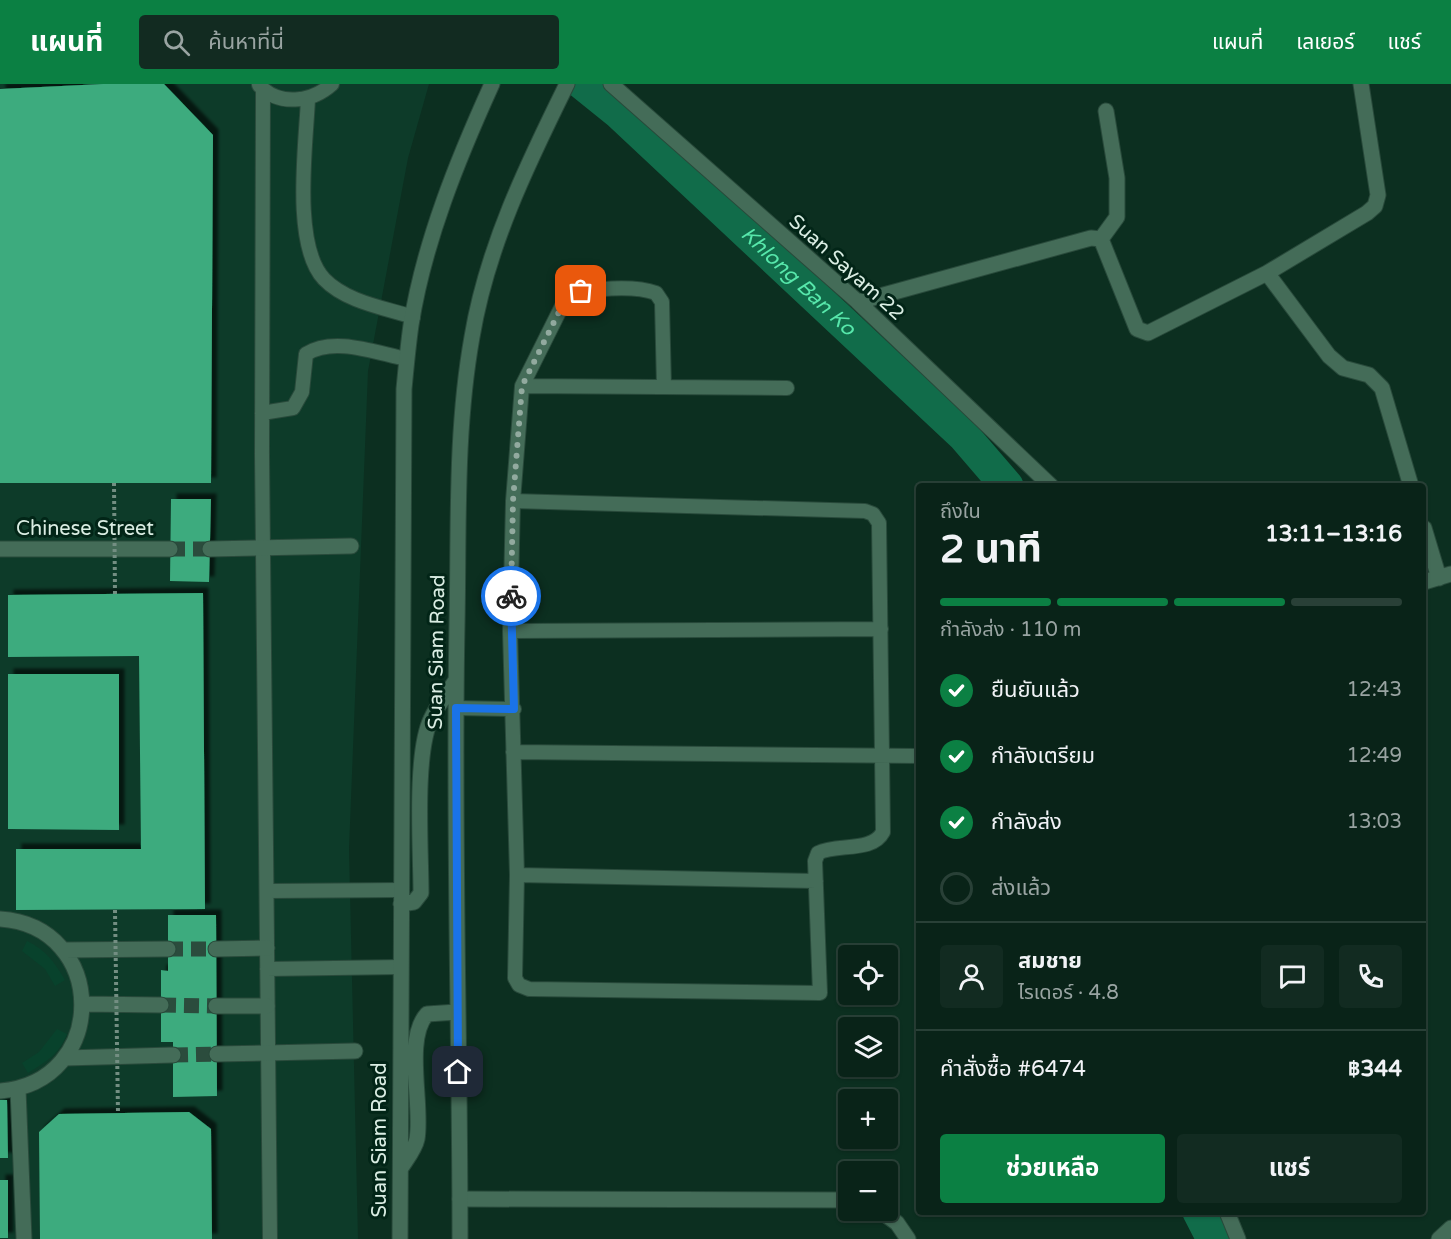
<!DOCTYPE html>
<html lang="th">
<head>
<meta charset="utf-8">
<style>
  body { margin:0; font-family:"Varela Round","Noto Sans Thai",sans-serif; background:#122b21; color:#f1f3f6; height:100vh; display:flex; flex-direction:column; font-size:22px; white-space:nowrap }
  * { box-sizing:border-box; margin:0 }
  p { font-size:20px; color:#99a4a2 }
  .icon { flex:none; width:33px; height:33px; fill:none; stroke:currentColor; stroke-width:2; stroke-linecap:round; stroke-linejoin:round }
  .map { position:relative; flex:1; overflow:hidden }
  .drawer { position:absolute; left:916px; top:399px; width:510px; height:732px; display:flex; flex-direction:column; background:#092318; border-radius:6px; box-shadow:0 2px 4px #0004,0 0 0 2px #294037 }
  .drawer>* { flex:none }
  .controls { position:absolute; left:838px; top:861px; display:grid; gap:12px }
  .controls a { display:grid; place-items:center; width:60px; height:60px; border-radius:6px; background:#092318; box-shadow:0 2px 4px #0004,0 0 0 2px #294037; font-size:30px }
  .pin { position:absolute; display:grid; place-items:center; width:51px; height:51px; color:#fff; margin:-26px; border-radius:12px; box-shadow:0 3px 9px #0006 }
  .courier { position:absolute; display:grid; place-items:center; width:60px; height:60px; margin:-30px; border:4px solid #1a73e8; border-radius:50%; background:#fff; color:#222; box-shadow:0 2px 8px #0007 }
  .summary em { font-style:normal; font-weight:700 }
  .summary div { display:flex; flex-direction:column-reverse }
  .summary { display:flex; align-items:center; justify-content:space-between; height:102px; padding:0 24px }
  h1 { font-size:39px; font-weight:700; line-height:45px }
  .bar { display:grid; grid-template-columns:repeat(4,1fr); gap:9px 6px; align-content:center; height:72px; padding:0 24px }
  .bar i { height:8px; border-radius:4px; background:#294037 }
  .bar .selected { background:#0b8043 }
  .bar p { grid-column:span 4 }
  .line { display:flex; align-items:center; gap:15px; padding:0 24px; border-top:2px solid #294037 }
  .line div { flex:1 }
  .round { display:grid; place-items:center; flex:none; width:63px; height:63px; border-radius:6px; background:#122b21 }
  ol { padding:0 24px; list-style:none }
  li { display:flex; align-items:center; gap:18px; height:66px }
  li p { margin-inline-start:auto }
  li .icon { padding:6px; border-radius:50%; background:#0b8043; color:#fff; stroke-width:4 }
  li:last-child { color:#99a4a2 }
  li i { width:33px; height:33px; border:3px solid #294037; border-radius:50% }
  .primary-button { display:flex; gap:12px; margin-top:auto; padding:12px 24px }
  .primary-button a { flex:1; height:69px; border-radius:6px; background:#0b8043; color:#fff; font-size:24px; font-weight:700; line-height:69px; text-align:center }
  .primary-button a+a { background:#122b21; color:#f1f3f6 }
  header { display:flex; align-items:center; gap:36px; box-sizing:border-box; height:84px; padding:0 30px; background:#0b8043; color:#fff }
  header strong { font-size:28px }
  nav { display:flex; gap:33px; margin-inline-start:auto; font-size:21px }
  .search { width:420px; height:54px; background:#122b21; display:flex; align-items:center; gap:15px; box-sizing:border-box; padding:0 21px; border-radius:6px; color:#99a4a2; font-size:22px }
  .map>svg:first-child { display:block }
  .built { fill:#0d3b29 }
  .green { fill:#08422c }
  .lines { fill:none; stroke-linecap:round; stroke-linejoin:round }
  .canal { stroke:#116c4a; stroke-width:33 }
  .building { fill:#3dab7e; filter:url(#shadow) }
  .pedestrian-tunnel { stroke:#2b4c3d; stroke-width:15; stroke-dasharray:15 8; stroke-linecap:butt }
  .service-casing { stroke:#294a3b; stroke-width:16 }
  .pedestrian-casing { stroke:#294a3b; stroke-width:17 }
  .minor-casing { stroke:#294a3b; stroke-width:17 }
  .tertiary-casing { stroke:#294a3b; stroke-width:17 }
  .service { stroke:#446c58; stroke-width:14 }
  .pedestrian { stroke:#446c58; stroke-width:15 }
  .minor { stroke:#446c58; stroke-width:15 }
  .tertiary { stroke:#446c58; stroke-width:15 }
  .path-bridge { stroke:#738e82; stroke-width:4; stroke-dasharray:3 3; stroke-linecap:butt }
  .done { stroke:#92aa9f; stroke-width:6; stroke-dasharray:0 10.8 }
  .route { stroke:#1a73e8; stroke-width:8 }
  .labels { text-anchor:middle; stroke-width:6; stroke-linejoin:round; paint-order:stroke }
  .street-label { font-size:20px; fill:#daede3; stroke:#022517 }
  .water-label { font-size:21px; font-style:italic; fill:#57e7ab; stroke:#022517 }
</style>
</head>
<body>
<header>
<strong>แผนที่</strong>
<div class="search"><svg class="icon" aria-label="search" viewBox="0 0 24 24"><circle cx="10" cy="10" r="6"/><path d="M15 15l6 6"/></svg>ค้นหาที่นี่</div>
<nav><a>แผนที่</a><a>เลเยอร์</a><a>แชร์</a></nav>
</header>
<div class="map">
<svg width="1451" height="1155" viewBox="0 0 1451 1155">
  <defs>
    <filter id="shadow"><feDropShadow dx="5.5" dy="-5.5" stdDeviation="1.5" flood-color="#0009"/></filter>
  </defs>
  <rect width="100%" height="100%" fill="#0c2f20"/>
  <path class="built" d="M0,0h429l-21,74 -40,213 -19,478 9,390h-358z"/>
  <path class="green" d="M27,857c19,9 28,22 38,39l-10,6 -10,-17 -23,-18z
    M57,945l10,5c-8,20 -21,28 -39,39l-6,-10 17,-11z"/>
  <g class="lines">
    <g class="canal">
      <path id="s1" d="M583,0l36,29 345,323 43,50"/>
      <path d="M1199,1128l14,27"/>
    </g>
  </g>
  <path class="building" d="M103,0h61l49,51 -2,348h-211v-394z
    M171,415h40l-2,83 -39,-1z
    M203,509l2,316 -189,1v-61h125l-2,-193 -131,1v-62z
    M8,590h111v156l-111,-1z
    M168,831h48l1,181 -44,1v-55h-12v-72l7,1z
    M0,1016h7l1,58h-8z
    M189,1028l22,17 1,110h-172l-1,-107 20,-18z
    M0,1096h8v58h-8z"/>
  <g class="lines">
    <path class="pedestrian-tunnel" d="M170,465h40
      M168,865h48
      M161,921l55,1
      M173,971l44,-1"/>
    <defs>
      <path id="service" d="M259,1c20,22 53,17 73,-1
        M263,5l-1,365 8,785
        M308,15c-2,45 -16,146 16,180 22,23 61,29 89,38
        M522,302l265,2
        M262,329l31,-5 9,-16 4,-38c28,-18 70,-1 101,5
        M513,417l352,10 8,3 6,9 4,309c-11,21 -46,11 -65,21l-3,8 5,132 -291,-4 -10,-4 -4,-7 2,-103 -7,-244 3,-130 9,-115 45,-90c22,-8 67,-11 89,-3l6,9 2,85
        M510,547l371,-2
        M456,624l58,1
        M513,668l407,4
        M517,791l299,6
        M267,807l134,-1
        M267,885l134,-2"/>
      <path id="pedestrian" d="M0,465h170
        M210,465l141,-3
        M0,835c108,7 110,163 0,172
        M216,865l51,-1
        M64,866l104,-1
        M83,920l78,1
        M216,922h51
        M217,970l138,-3
        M65,974l108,-3
        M18,1005l6,150"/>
      <path id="minor" d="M611,0l247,218 193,184
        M1101,155l36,90 11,4 119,-60 100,-60 8,-7 3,-11 -17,-111
        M1101,155l16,-22v-39l-11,-67
        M1267,189l62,83 14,12 26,7 13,13 29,98
        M858,218l233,-64 10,1
        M1424,444l15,50
        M1424,498l27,-8
        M460,1115l389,1
        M879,1126l18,13 11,16
        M1227,1128l11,27
        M1439,1155l12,-11"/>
      <path id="tertiary" d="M401,820l13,-2 7,-9c0,-42 -7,-139 10,-174 6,-14 17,-26 25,-39
        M401,1084c5,-8 14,-19 16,-29 6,-34 -13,-100 10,-125l30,-2
        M400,1155l4,-850c2,-21 4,-43 7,-64 13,-83 47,-166 81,-241
        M460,1155c0,-205 -7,-409 -3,-614 2,-96 -2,-193 15,-288 15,-90 55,-172 95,-253"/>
    </defs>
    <use href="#service" class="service-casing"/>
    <use href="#pedestrian" class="pedestrian-casing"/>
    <use href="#minor" class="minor-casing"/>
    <use href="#tertiary" class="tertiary-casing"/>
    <use href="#service" class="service"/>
    <use href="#pedestrian" class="pedestrian"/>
    <use href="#minor" class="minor"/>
    <use href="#tertiary" class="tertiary"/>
    <path class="path-bridge" d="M114,399l1,111
      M115,826l3,203"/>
  </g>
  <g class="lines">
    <path class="done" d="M511,512l2,-95 9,-115 45,-90 14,-5"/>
    <path class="route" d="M458,988l-2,-364 58,1 -3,-113"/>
  </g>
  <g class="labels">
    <g class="street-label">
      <text transform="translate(847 183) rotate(42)" y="7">Suan Sayam 22</text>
      <text x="85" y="451">Chinese Street</text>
      <text transform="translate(436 568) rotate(-89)" y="7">Suan Siam Road</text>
      <text transform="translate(379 1056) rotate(-90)" y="7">Suan Siam Road</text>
    </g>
    <g class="water-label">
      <text dy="7" stroke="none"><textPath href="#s1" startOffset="292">Khlong Ban Ko</textPath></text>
    </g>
  </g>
</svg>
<div class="controls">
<a><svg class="icon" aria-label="locate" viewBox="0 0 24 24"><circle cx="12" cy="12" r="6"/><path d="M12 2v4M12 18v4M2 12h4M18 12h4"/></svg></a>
<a><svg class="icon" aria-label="layers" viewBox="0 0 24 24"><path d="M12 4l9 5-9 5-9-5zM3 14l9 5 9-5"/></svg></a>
<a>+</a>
<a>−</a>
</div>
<div class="pin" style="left:581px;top:207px;background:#ea580c"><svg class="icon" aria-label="bag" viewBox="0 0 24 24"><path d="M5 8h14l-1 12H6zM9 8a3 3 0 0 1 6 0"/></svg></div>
<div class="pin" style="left:458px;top:988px;background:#1f2937"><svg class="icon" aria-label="home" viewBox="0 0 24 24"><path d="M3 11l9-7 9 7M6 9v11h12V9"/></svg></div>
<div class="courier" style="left:511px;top:512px"><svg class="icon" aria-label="bike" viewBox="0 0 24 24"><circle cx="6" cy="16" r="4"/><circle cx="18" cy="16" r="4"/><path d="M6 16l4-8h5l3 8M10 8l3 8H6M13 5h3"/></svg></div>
<section class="drawer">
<div class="summary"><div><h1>2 นาที</h1><p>ถึงใน</p></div><em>13:11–13:16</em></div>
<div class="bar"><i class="selected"></i><i class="selected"></i><i class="selected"></i><i></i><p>กำลังส่ง · 110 m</p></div>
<ol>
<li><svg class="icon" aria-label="check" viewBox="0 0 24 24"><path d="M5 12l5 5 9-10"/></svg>ยืนยันแล้ว<p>12:43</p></li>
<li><svg class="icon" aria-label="check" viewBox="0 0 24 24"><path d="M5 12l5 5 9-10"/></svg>กำลังเตรียม<p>12:49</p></li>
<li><svg class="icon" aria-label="check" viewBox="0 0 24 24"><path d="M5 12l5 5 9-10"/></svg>กำลังส่ง<p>13:03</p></li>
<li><i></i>ส่งแล้ว</li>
</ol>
<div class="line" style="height:108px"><a class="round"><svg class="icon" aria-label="person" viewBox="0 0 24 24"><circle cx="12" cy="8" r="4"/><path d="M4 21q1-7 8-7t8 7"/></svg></a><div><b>สมชาย</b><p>ไรเดอร์ · 4.8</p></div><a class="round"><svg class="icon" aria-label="chat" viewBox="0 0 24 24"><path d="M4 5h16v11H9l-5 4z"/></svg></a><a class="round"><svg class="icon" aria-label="phone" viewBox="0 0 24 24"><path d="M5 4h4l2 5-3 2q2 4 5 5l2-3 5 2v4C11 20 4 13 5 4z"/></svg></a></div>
<div class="line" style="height:78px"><div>คำสั่งซื้อ #6474</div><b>฿344</b></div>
<div class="primary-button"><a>ช่วยเหลือ</a><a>แชร์</a></div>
</section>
</div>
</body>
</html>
